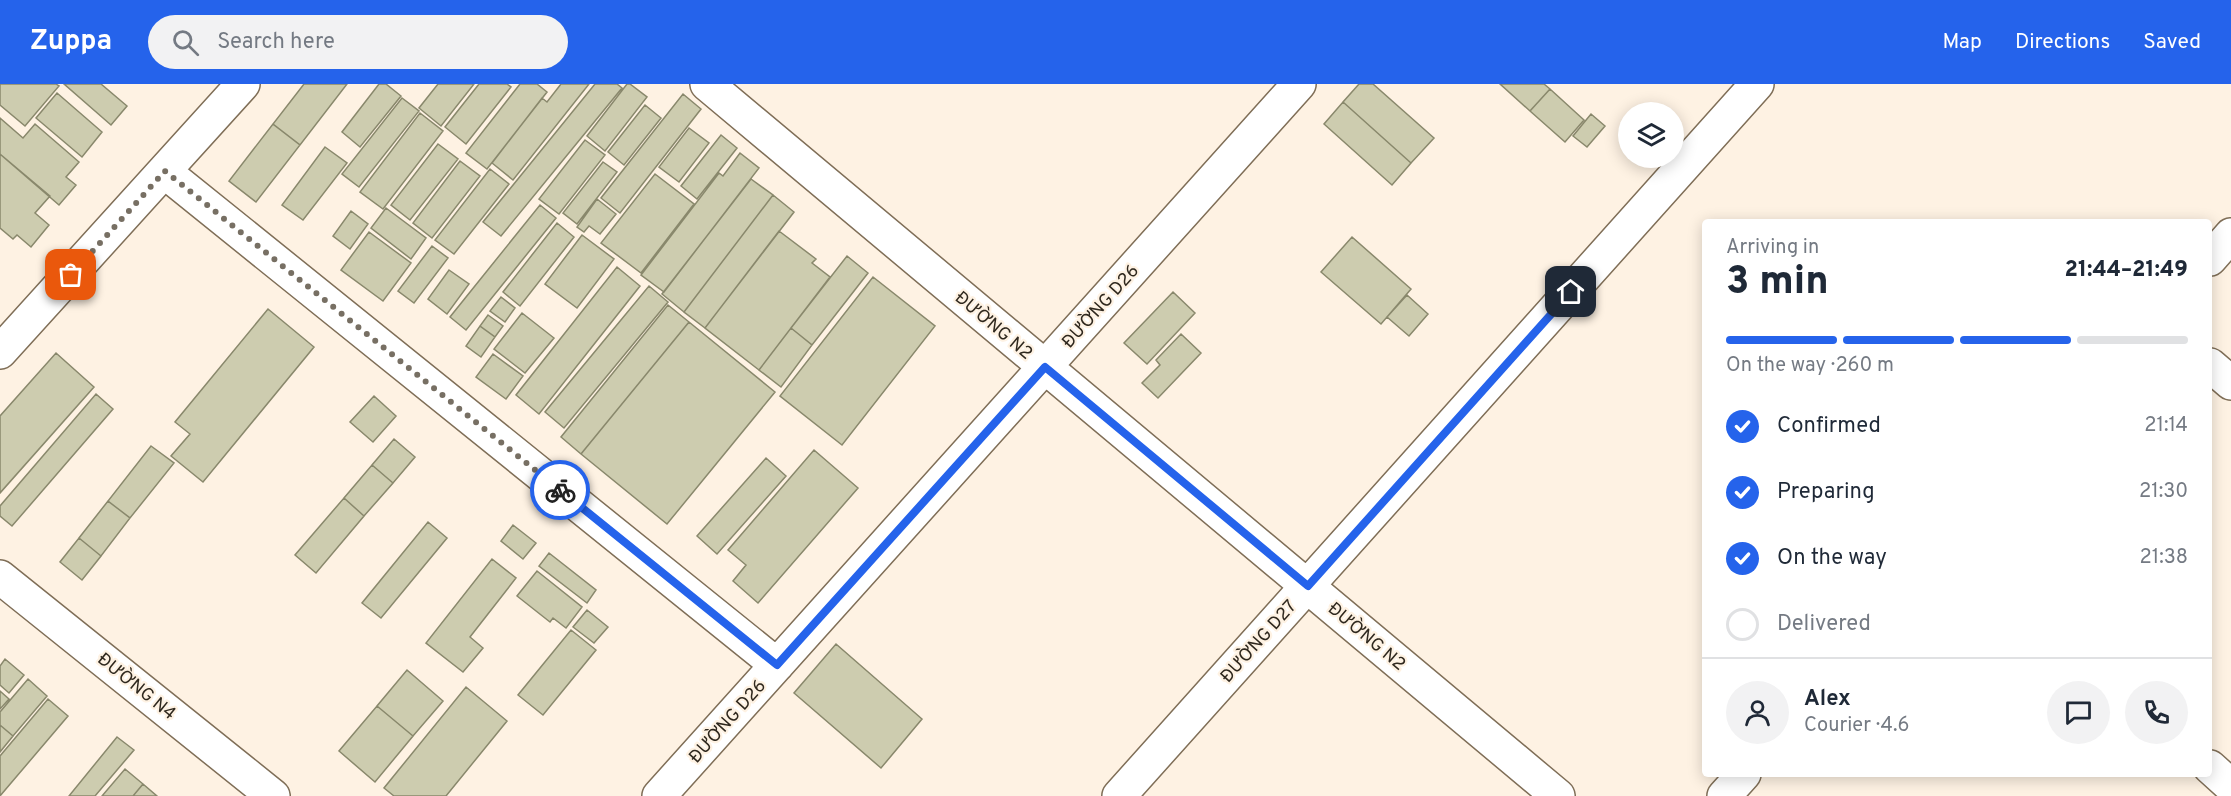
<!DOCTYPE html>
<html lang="en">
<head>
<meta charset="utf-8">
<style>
  body { margin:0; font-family:Overpass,sans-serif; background:#f2f2f3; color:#1f2937; height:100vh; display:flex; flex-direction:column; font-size:22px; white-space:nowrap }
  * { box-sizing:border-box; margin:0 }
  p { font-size:20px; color:#747a83 }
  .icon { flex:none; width:33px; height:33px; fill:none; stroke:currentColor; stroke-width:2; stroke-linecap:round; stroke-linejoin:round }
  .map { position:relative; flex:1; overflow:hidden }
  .side { position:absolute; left:1702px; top:135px; width:510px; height:558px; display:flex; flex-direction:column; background:#fff; border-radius:6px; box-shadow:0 3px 15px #0003 }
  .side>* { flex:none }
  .controls { position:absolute; left:1618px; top:18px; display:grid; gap:12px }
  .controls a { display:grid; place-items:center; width:66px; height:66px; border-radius:50%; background:#fff; box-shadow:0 3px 15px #0003; font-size:30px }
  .pin { position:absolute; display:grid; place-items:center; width:51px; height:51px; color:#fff; margin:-26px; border-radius:12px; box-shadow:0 3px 9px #0006 }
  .courier { position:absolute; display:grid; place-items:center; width:60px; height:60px; margin:-30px; border:4px solid #2563eb; border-radius:50%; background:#fff; color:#222; box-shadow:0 2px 8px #0007 }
  .overview em { font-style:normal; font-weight:800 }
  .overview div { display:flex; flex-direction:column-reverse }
  .overview { display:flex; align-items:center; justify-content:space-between; height:102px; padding:0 24px }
  h1 { font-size:39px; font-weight:800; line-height:45px }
  .bar { display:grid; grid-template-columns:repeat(4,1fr); gap:9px 6px; align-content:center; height:72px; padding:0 24px }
  .bar i { height:8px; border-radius:4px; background:#e0e1e3 }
  .bar .active { background:#2563eb }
  .bar p { grid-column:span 4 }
  .line { display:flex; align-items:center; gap:15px; padding:0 24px; border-top:2px solid #e0e1e3 }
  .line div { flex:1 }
  .round { display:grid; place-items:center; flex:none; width:63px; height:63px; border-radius:32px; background:#f2f2f3 }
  ol { padding:0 24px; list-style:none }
  li { display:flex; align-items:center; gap:18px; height:66px }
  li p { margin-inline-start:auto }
  li .icon { padding:6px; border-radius:50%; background:#2563eb; color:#fff; stroke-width:4 }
  li:last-child { color:#747a83 }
  li i { width:33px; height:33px; border:3px solid #e0e1e3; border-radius:50% }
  header { display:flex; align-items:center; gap:36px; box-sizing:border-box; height:84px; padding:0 30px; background:#2563eb; color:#fff }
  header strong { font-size:28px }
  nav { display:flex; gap:33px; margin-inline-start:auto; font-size:21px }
  .search { width:420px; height:54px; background:#f2f2f3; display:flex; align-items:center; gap:15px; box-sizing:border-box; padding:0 21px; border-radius:33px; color:#747a83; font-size:22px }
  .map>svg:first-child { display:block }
  .building { fill:#cdccaf; stroke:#89886c; stroke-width:1.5 }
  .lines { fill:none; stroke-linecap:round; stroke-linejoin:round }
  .minor-casing { stroke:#7f6e57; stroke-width:36 }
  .minor { stroke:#fff; stroke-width:33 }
  .done { stroke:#776f63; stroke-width:6; stroke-dasharray:0 10.8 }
  .route { stroke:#2563eb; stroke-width:8 }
  .labels { text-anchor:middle; stroke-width:4.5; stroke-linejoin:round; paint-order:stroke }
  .street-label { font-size:18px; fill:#2f281e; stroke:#fef2e3 }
</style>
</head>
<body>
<header>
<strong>Zuppa</strong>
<div class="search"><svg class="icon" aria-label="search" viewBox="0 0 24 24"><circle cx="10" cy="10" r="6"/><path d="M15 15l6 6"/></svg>Search here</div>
<nav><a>Map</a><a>Directions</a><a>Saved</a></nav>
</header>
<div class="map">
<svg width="2231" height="712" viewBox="0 0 2231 712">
  <rect width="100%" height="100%" fill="#fef2e3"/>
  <path class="building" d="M0,0h56l3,2 -34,40 -25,-21z
    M64,0h37l26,22 -16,19z
    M304,0h43l-47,61 -27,-21z
    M379,0h7l15,12 -41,51 -18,-15z
    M438,0h36l-33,42 -22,-18z
    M479,0h28l4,3 -45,57 -21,-17z
    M520,0h17l10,8 -60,77 -21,-16z
    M561,0h28l-76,96 -21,-17 50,-65 5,4z
    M595,0h22l5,4 -121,148 -18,-14z
    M627,0h3l17,13 -42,54 -18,-15z
    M1359,0h14l61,54 -23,25 -68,-61z
    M1500,0h44l6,5 -20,22z
    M1550,5l34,31 -19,22 -35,-31z
    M57,9l45,39 -20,25 -46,-39z
    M683,10l18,15 -81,104 -19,-15z
    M402,14l17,13 -60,76 -17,-13z
    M1343,18l68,61 -19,22 -68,-61z
    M645,21l16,13 -37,47 -16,-13z
    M420,29l23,18 -60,78 -23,-17z
    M1591,30l14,12 -18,21 -14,-11z
    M0,34l23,20 12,-14 44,38 -13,15 10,8 -17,20 -59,-51z
    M273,40l27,21 -44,57 -27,-21z
    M689,44l20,15 -30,39 -20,-15z
    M721,51l16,13 -40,51 -16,-13z
    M585,56l20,15 -46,59 -20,-15z
    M438,60l20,15 -48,61 -19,-15z
    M325,63l22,16 -44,57 -21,-15z
    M740,69l19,15 -95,124 -23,-17 78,-102 4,3z
    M0,70l50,42 -15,17 14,12 -18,22 -14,-12 -4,4 -13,-11z
    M460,77l20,15 -48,62 -19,-15z
    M603,78l14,10 -40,52 -14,-11z
    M490,85l19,15 -55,70 -19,-14z
    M655,90l39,30 -53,69 -40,-30z
    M751,95l22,16 -89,117 -22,-18z
    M773,111l21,17 -89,116 -21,-16z
    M597,115l19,15 -16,20 -11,-8 -5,6 -7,-5z
    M540,121l16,13 -90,112 -16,-13z
    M386,124l40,30 -15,21 -40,-31z
    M351,127l17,13 -18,25 -17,-13z
    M557,139l17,14 -54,69 -17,-14z
    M779,147l37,28 -4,4 18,14 -71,93 -54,-42z
    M369,148l42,31 -28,38 -42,-31z
    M582,151l32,24 -37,49 -32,-24z
    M1352,153l59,52 -30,35 -60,-52z
    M432,162l16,12 -34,45 -16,-12z
    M847,172l21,17 -56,72 -21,-17z
    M617,183l23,19 -101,128 -23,-19z
    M449,186l20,14 -22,30 -19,-15z
    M873,193l62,49 -93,119 -62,-49z
    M649,202l19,16 -104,126 -19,-16z
    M1173,208l22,21 -48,51 -23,-21z
    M1407,211l21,19 -19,22 -22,-19z
    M501,213l14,11 -10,14 -15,-11z
    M668,221l21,17 -108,132 -20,-17z
    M268,225l46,38 -111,135 -32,-26 19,-22 -15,-12z
    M522,229l32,25 -29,35 -31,-24z
    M488,231l15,11 -8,11 -15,-11z
    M689,238l86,70 -108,132 -86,-70z
    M480,242l15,11 -14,20 -15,-11z
    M791,244l21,17 -31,42 -22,-17z
    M1181,250l20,19 -43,45 -16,-15 18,-18 -4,-5z
    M56,269l38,34 -94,106v-77z
    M493,270l30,22 -17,23 -30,-22z
    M96,310l17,15 -101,117 -12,-10v-10z
    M374,312l22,20 -23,26 -23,-20z
    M394,355l21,18 -22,26 -21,-18z
    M151,362l23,17 -44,55 -22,-17z
    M814,366l44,38 -100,115 -25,-22 13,-16 -18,-15z
    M766,374l20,18 -69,78 -20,-18z
    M372,381l21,18 -29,33 -20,-18z
    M344,414l20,18 -48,57 -21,-18z
    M108,417l22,17 -29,38 -22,-18z
    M428,438l19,16 -66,80 -19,-15z
    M513,441l23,18 -13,16 -22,-18z
    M79,454l22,18 -19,24 -22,-18z
    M549,469l47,37 -9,13 -48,-37z
    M492,475l24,19 -46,59 13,11 -20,24 -37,-29z
    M537,487l45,36 -16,21 -13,-10 -3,4 -33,-26z
    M587,526l21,17 -14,16 -21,-16z
    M571,546l25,20 -53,65 -25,-20z
    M836,560l86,75 -41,49 -87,-75z
    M5,575l19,16 -15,18 -9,-8v-19z
    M407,586l36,31 -30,35 -36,-30z
    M28,595l19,17 -34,40 -13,-11v-13z
    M466,603l41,34 -61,75h-52l-10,-8z
    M0,607l9,8 -9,10z
    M48,615l20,17 -68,80v-40z
    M377,622l36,30 -38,46 -36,-31z
    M0,641l13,11 -13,16z
    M117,653l17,13 -39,46h-26z
    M125,685l18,15 -10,12h-31z
    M143,700l14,12h-24z"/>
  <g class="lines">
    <defs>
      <path id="minor" d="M707,0l851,712
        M165,88l612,493
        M2210,175l21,-24
        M0,268l243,-268
        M2210,281l21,18
        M0,493l273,219
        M2210,683l21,19
        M659,712l640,-712
        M1119,712l638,-712
        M1724,712l20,-22"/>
    </defs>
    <use href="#minor" class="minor-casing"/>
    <use href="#minor" class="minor"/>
  </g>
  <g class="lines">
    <path class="done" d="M71,191l94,-104 395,319"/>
    <path class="route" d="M560,406l217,175 268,-298 263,219 263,-294"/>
  </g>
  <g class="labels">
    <g class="street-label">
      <text transform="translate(1100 222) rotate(-48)" y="6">ĐƯỜNG D26</text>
      <text transform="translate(994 241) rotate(40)" y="6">ĐƯỜNG N2</text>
      <text transform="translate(1367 552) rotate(40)" y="6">ĐƯỜNG N2</text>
      <text transform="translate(1258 557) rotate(-48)" y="6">ĐƯỜNG D27</text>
      <text transform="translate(137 602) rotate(39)" y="6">ĐƯỜNG N4</text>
      <text transform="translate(727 637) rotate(-48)" y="6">ĐƯỜNG D26</text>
    </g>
  </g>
</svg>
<div class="controls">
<a><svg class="icon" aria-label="layers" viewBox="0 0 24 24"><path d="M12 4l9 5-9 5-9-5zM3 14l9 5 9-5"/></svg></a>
</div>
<div class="pin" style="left:71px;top:191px;background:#ea580c"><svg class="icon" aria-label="bag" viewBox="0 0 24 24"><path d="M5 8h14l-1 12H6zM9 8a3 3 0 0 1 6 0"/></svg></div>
<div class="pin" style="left:1571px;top:208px;background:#1f2937"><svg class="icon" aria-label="home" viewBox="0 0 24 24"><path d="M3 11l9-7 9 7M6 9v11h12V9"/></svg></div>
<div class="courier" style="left:560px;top:406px"><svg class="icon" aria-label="bike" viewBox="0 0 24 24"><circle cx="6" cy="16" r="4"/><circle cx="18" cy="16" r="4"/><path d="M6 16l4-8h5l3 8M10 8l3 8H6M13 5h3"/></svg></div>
<section class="side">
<div class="overview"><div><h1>3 min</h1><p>Arriving in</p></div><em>21:44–21:49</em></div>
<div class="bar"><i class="active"></i><i class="active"></i><i class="active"></i><i></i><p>On the way · 260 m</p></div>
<ol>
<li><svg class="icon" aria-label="check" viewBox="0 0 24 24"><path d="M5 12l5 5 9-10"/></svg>Confirmed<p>21:14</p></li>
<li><svg class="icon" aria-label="check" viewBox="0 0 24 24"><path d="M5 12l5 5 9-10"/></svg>Preparing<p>21:30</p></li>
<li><svg class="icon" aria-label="check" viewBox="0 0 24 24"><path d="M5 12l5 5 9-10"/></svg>On the way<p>21:38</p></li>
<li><i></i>Delivered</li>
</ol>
<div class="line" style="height:108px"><a class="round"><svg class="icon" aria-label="person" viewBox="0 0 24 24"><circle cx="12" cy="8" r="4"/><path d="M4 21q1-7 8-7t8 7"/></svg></a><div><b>Alex</b><p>Courier · 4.6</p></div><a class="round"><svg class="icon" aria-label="chat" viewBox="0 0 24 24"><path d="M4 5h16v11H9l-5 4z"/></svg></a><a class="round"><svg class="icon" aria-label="phone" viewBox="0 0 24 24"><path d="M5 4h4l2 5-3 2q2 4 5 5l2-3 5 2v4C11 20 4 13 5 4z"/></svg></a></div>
</section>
</div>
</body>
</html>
